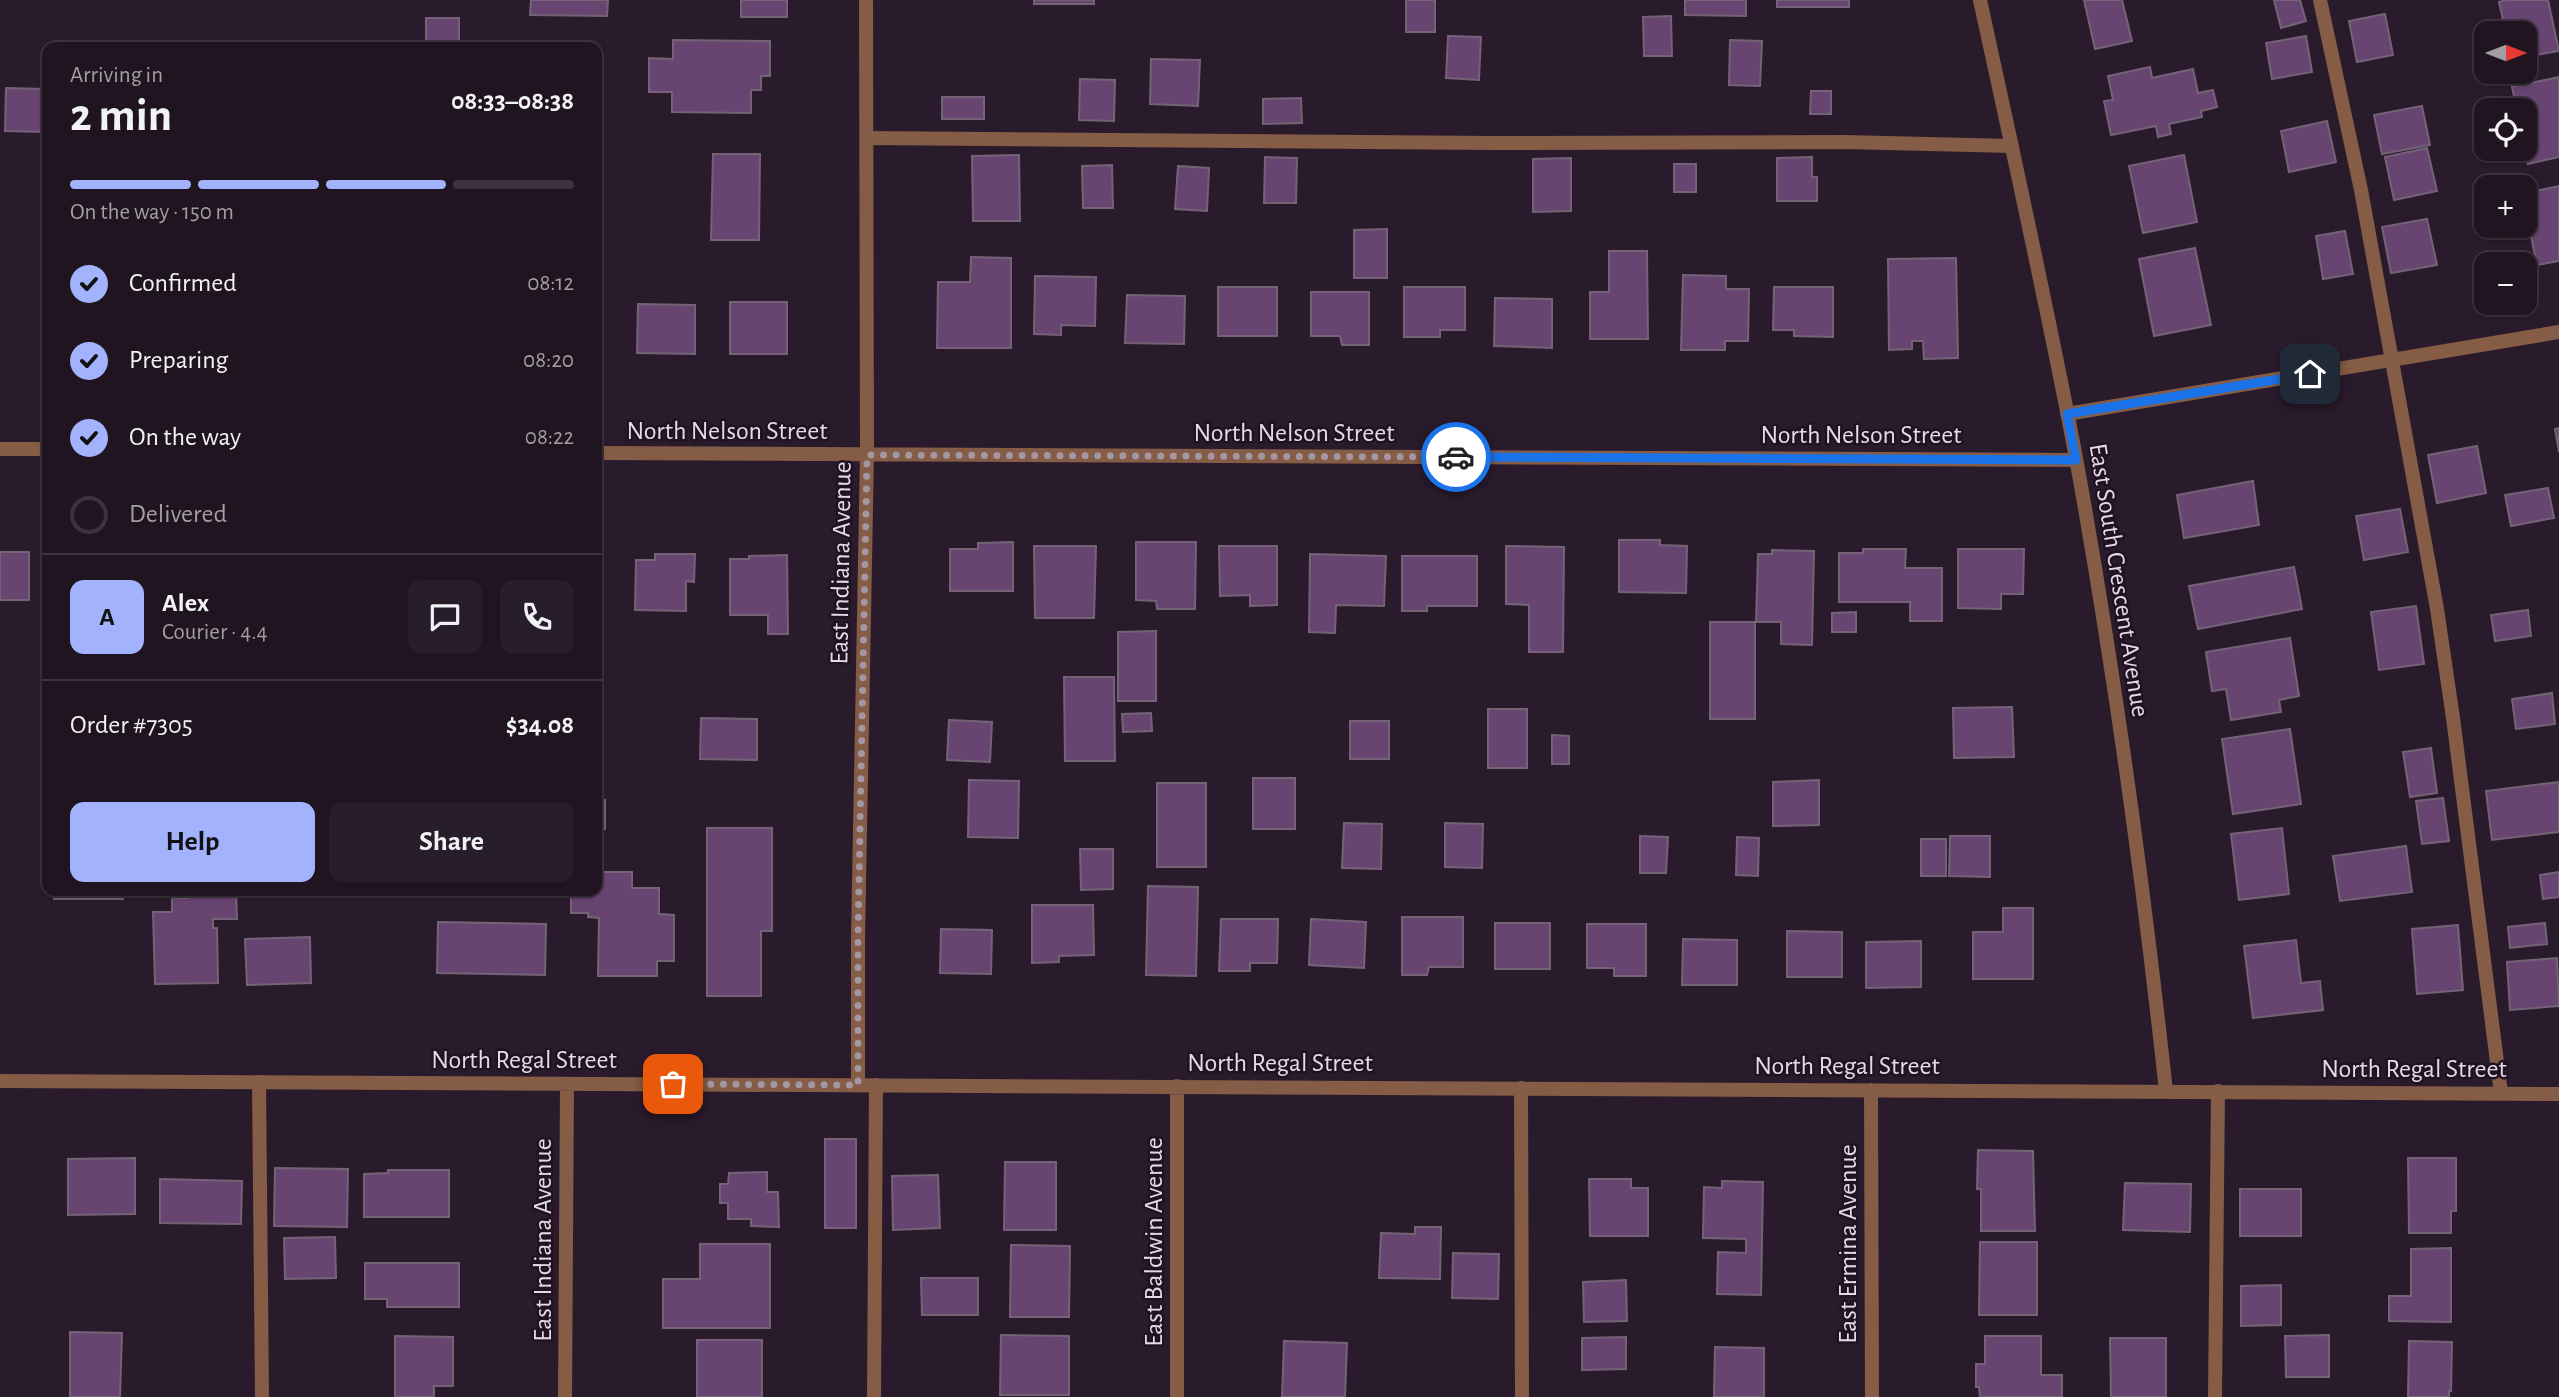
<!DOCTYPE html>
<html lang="en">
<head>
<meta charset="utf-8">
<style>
  body { margin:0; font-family:"Alegreya Sans",sans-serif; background:#281d2a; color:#f1f3f6; height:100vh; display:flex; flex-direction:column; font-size:26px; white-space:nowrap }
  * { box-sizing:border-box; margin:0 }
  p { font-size:23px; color:#a29ea5 }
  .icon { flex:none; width:38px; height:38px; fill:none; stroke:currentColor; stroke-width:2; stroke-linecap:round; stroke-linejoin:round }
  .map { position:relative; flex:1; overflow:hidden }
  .details { position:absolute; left:42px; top:42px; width:560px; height:854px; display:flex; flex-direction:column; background:#201421; border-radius:14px; box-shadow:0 2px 5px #0004,0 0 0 2px #3d333f }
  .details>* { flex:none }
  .needle { width:46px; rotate:90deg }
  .controls { position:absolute; left:2474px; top:21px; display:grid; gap:14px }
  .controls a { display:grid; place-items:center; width:63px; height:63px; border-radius:14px; background:#201421; box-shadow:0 2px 5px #0004,0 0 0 2px #3d333f; font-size:35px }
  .pin { position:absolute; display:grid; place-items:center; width:60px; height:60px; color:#fff; margin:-30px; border-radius:14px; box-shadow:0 4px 10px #0006 }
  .courier { position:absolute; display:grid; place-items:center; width:70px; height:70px; margin:-35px; border:5px solid #1a73e8; border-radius:50%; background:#fff; color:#222; box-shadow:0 2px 9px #0007 }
  .overview em { font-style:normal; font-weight:700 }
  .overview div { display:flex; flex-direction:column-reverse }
  .overview { display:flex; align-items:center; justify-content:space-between; height:119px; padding:0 28px }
  h1 { font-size:46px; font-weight:700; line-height:52px }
  .bar { display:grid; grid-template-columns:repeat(4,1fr); gap:10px 7px; align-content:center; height:84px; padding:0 28px }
  .bar i { height:9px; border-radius:5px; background:#3d333f }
  .bar .active { background:#a2b2fd }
  .bar p { grid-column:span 4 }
  .line { display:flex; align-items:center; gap:18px; padding:0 28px; border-top:2px solid #3d333f }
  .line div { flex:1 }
  .round { display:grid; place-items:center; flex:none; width:74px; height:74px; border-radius:14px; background:#281d2a }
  ol { padding:0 28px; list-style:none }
  li { display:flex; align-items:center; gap:21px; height:77px }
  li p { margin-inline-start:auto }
  li .icon { padding:7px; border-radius:50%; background:#a2b2fd; color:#111; stroke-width:4 }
  li:last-child { color:#a29ea5 }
  li i { width:38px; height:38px; border:4px solid #3d333f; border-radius:50% }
  .primary-button { display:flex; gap:14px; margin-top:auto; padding:14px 28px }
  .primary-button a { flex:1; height:80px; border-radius:14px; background:#a2b2fd; color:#111; font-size:28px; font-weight:700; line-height:80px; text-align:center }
  .primary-button a+a { background:#281d2a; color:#f1f3f6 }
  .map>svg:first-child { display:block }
  .building { fill:#684470; stroke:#746377; stroke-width:2 }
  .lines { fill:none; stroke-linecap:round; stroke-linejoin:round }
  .lane { stroke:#855c45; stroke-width:14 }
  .street { stroke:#855c45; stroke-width:14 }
  .done { stroke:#a397a4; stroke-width:7; stroke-dasharray:0 12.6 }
  .route { stroke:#1a73e8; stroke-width:9 }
  .labels { text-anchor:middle; stroke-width:5; stroke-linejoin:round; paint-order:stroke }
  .street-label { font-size:26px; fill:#e4dae5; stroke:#211222 }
</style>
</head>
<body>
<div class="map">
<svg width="2559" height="1397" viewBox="0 0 2559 1397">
  <rect width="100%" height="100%" fill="#2a1b2c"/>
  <path class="building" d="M531,0h77l-1,16 -77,-1z
    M741,0h46v17h-46z
    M1034,0h60v4h-60z
    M1406,0h29v32h-29z
    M1685,0h61v16l-61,-1z
    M1777,0h72v7h-72z
    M2084,0h38l10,41 -37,8z
    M2274,0h26l6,21 -25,7z
    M2507,0h41l11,51 -34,6v-24h-19l-7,-31z
    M2385,14l8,41 -36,7 -8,-41z
    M1671,16l1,40h-28l-1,-39z
    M426,18h33v29h-33z
    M1448,36l33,1 -2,43 -33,-2z
    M2306,36l6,36 -40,7 -6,-36z
    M673,40l97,1v35h-9v14h-10v23l-79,-1v-20h-23v-34l24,1z
    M1730,40l32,1 -2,45 -31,-1z
    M1151,59l49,1 -2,46 -48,-2z
    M2150,67l2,11 41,-9 5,24 15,-3 4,17 -16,4 1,6 -33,7 2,10 -13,3 -2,-11 -45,9 -7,-34 9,-1 -5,-24z
    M2559,77v80l-31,7 -3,-15v-39h-8l-5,-23z
    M1080,79l35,1 -1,41 -35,-1z
    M6,88l39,1 -1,43 -39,-1z
    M1811,91h20v23h-21z
    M942,97h42v22h-42z
    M1301,98l1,25 -39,1v-25z
    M2422,106l8,39 -48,9 -8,-39z
    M2327,121l9,41 -47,10 -8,-41z
    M2427,148l10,43 -43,9 -9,-43z
    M713,154h47l-1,86h-48z
    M1019,155l1,66h-47l-1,-65z
    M2184,155l13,67 -54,11 -14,-67z
    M1265,157l32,1 -1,45h-32z
    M1812,157v20h5v24h-40v-43z
    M1571,158v53l-38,1v-53z
    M1674,164h22v28h-22z
    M1112,165l1,43h-30l-1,-42z
    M1178,166l31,2 -2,43 -32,-2z
    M2559,186v75l-22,4 -12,-57v-15z
    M2427,219l10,46 -46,8 -9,-46z
    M1387,229v49h-33v-48z
    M2345,231l8,43 -30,5 -7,-43z
    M2195,248l16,77 -57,11 -15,-77z
    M1609,251h38l1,88h-58v-47h19z
    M971,257l40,1v90h-74l1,-66h32z
    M1956,258l2,100 -34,1 -1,-18h-11v8l-23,1 -1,-91z
    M1683,275l43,1v13h23l-1,52h-23v9h-44z
    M1035,276l61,1 -1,49 -34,-1v10l-27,-1z
    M1218,287h59v49h-59z
    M1404,287h61v43h-25v7h-36z
    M1774,287h59v50l-39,-1v-6h-21z
    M1311,292h58v53h-27l-2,-9h-29z
    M1127,295l58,1 -1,48 -59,-1z
    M1495,298l57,1v49l-58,-2z
    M730,302h57v52h-57z
    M638,304l57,1v49l-58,-1z
    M597,305h3l-1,49h-2z
    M2559,428v24l-4,-23z
    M2477,446l9,47 -49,10 -9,-48z
    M2253,481l6,44 -75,13 -7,-43z
    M2548,488l6,30 -43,8 -6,-31z
    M2400,509l8,43 -44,8 -8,-44z
    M1619,540h41v5l27,1 -1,47 -67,-1z
    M1013,542v49h-63v-42h28v-6z
    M1136,542h60l-1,67h-38l-1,-8 -20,-1z
    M1034,546h62l-2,72h-59z
    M1219,546h58v59l-27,1v-11l-30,1z
    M1506,546l58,1 -1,105h-34v-47l-23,-1z
    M1863,549h43l-1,19h37v53h-32v-19h-71v-49h24z
    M1958,549h66l-1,45h-22v15l-43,-1z
    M1772,550l42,1 -2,94 -31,-1v-22h-25l2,-68h14z
    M0,552h29v48h-29z
    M597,553l4,1 -1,52h-3z
    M655,554h40l-1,28 -8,-1v30l-51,-1 1,-50h19z
    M1310,554l76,2 -2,50 -48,-1 -1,28 -26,-1z
    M787,555l1,79h-20v-19h-38v-56h19v-3z
    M1402,556h75v50h-50v5h-25z
    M2294,567l8,42 -104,20 -9,-43z
    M2416,606l8,58 -45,6 -8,-58z
    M2528,610l3,26 -36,5 -4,-26z
    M1856,612v20h-24v-19z
    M1710,622h45v97h-45z
    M1156,631v70h-38v-69z
    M2290,638l9,58 -20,4 2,12 -50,8 -5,-31 -14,2 -6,-39z
    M1064,677h50l1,84h-50z
    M2552,693l3,31 -39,5 -4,-30z
    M2012,707l2,50 -60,1 -1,-50z
    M1488,709h39v59h-39z
    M1151,713l1,18 -29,1 -1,-18z
    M701,718l56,1v41l-57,-1z
    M949,720l43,2 -2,40 -43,-2z
    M1350,721h39v38h-39z
    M2290,729l11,75 -68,10 -11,-75z
    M1552,735l17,1v28h-17z
    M2431,748l6,45 -27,4 -7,-45z
    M1253,778h42v51h-42z
    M969,780l50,1 -1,57 -50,-1z
    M1819,780v45l-46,1v-44z
    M2559,782v50l-67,8 -6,-49z
    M1157,783h49v84h-49z
    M2443,798l6,43 -27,3 -6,-43z
    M597,800h8v29h-8z
    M1344,823l38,1 -1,45 -39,-1z
    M1445,823l38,1 -1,44 -37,-1z
    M707,828h65v103h-11v65h-54z
    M2282,828l7,66 -50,6 -8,-66z
    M1640,836l28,1 -2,36h-26z
    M1950,836h40v41l-41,-1z
    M1737,837l22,1 -1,38 -22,-1z
    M1921,839h25v37h-25z
    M2406,846l6,46 -72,9 -7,-45z
    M1080,849h33v40l-32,1z
    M597,872h35v16h27v26l15,1v46h-17v15h-59l1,-58 -11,-1v-4h-17v-22h26z
    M2559,872v25l-16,2 -3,-24z
    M1148,886l50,1 -2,89 -50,-1z
    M54,891h69v8h-69z
    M188,891h48l1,28h-24v9h4l1,55 -63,1 -2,-72h19v-14h16z
    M1032,905h61l1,50 -35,1v6l-27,1z
    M2003,908h30v71h-60v-47h30z
    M1402,917h61v50h-34l-2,8h-25z
    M1221,919h57l-1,44h-27v8h-31z
    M1311,919l55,3 -2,46 -55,-3z
    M438,922l108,2 -1,51 -108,-2z
    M1495,923h55v46h-55z
    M2545,923l2,21 -37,4 -2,-21z
    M1587,924h59v52h-32v-8h-27z
    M2458,925l5,65 -46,4 -5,-65z
    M941,929l51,1 -1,44 -51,-1z
    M1787,931l55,1v45h-55z
    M310,937l1,46 -64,2 -2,-46z
    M1683,939l54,1v45h-55z
    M2296,940l5,43 19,-2 3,29 -70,8 -9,-72z
    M1921,941v46l-55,1v-46z
    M2557,958l2,48 -49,4 -3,-48z
    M825,1139h31v89h-31z
    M1978,1150l55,1 2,80h-54v-42h-4z
    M135,1158v56l-67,1v-56z
    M2408,1158h48v53h-5v22h-42z
    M1005,1162h51v68h-52z
    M275,1168l73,1 -1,58 -73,-1z
    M388,1170h61v47h-85v-43l24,-1z
    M767,1172v20h11l1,35 -28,-1v-7h-23v-16h-8v-19h8l1,-11z
    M938,1175l2,53 -47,2 -1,-54z
    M160,1179l82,2 -1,43 -81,-1z
    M1589,1179h42v9h17v48h-58z
    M1722,1181l41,1 -2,113 -44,-1 1,-42 28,1v-14l-43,-1 1,-51 18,1z
    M2125,1183l66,1 -1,48 -67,-2z
    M2240,1189h61v47h-61z
    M1415,1227h26l-1,52 -61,-1 2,-45 34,1z
    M335,1237l1,41 -51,1 -1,-41z
    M1980,1242h57v73h-58z
    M700,1244h70v84h-107v-49h37z
    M1011,1245l59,1 -1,71h-59z
    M2451,1248v74l-62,-1v-25h22v-47z
    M1453,1253l46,1 -1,45 -46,-1z
    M365,1263h94v44h-72v-8h-22z
    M921,1278h57v37h-56z
    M1626,1280l1,41 -43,1 -1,-40z
    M2281,1285v40l-40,1v-40z
    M70,1332l52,1 -2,64h-50z
    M1001,1335l68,1v59h-69z
    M2329,1335v42h-43l-1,-41z
    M395,1336l58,1v49h-19v11h-39z
    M1985,1336h56v39h21v22h-82l-1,-10h-3v-23h9z
    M1626,1337v32l-44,1v-32z
    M2110,1338h56v59h-55z
    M697,1340h65v57h-65z
    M1284,1341l63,2 -2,54h-63z
    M2409,1341l43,1 -1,49h-2v6h-41z
    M1715,1347l49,1v49h-50z"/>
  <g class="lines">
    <path class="lane" d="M2320,0l41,190 76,419 16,109 48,375
      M867,138l626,5 352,-1 167,4
      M259,1082l3,315
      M1521,1088l1,309
      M874,1397l2,-312
      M2215,1397l3,-306"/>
    <path class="street" d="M1980,0c33,152 67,305 96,458 38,210 67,421 90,633
      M2067,414l492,-82
      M0,449h47
      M597,453l1479,7
      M0,1081l2559,13
      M858,1085v-148l9,-482 -1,-455
      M1177,1086v311
      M1871,1090l1,307
      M565,1397l2,-313"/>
  </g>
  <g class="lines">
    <path class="done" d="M673,1084l185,1v-148l9,-482 589,2"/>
    <path class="route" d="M1456,457l620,3 -9,-46 243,-40"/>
  </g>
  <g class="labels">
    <g class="street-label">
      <text x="727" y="439">North Nelson Street</text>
      <text x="1294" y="441">North Nelson Street</text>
      <text x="1861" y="443">North Nelson Street</text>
      <text transform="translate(840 563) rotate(-89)" y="9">East Indiana Avenue</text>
      <text transform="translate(2120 580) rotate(81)" y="9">East South Crescent Avenue</text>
      <text x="524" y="1068">North Regal Street</text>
      <text x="1280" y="1071">North Regal Street</text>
      <text x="1847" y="1074">North Regal Street</text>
      <text x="2414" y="1077">North Regal Street</text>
      <text transform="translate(542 1240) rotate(-90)" y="9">East Indiana Avenue</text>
      <text transform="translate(1153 1242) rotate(-90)" y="9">East Baldwin Avenue</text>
      <text transform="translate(1847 1244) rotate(-90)" y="9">East Ermina Avenue</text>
    </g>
  </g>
</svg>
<div class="controls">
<a><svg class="needle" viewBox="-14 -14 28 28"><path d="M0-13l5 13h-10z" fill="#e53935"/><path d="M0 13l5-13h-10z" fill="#a29ea5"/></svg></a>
<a><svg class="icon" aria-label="locate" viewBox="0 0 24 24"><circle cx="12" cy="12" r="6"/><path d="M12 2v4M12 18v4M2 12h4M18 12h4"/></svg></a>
<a>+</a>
<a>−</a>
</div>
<div class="pin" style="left:673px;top:1084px;background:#ea580c"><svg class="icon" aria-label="bag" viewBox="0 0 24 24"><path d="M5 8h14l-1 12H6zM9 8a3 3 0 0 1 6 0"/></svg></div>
<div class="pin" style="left:2310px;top:374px;background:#1f2937"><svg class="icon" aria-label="home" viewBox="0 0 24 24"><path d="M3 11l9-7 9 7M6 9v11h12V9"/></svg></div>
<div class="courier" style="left:1456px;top:457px"><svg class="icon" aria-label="car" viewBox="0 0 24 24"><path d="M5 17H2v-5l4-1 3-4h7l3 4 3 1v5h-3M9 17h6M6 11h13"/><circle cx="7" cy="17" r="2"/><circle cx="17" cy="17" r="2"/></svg></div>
<section class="details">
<div class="overview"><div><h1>2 min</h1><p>Arriving in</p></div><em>08:33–08:38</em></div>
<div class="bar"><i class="active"></i><i class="active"></i><i class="active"></i><i></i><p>On the way · 150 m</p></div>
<ol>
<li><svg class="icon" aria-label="check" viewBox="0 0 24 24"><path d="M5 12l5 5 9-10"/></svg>Confirmed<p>08:12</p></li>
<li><svg class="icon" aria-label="check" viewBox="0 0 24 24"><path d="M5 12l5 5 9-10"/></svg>Preparing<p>08:20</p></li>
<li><svg class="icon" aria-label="check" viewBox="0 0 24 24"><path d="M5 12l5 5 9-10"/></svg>On the way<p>08:22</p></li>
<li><i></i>Delivered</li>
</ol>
<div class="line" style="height:126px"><b class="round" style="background:#a2b2fd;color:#111">A</b><div><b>Alex</b><p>Courier · 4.4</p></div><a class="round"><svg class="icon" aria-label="chat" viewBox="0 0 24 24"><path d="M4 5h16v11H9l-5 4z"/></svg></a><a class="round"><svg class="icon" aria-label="phone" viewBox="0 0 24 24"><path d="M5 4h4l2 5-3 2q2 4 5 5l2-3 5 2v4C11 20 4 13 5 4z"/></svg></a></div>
<div class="line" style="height:91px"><div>Order #7305</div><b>$34.08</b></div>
<div class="primary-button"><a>Help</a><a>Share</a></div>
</section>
</div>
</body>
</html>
